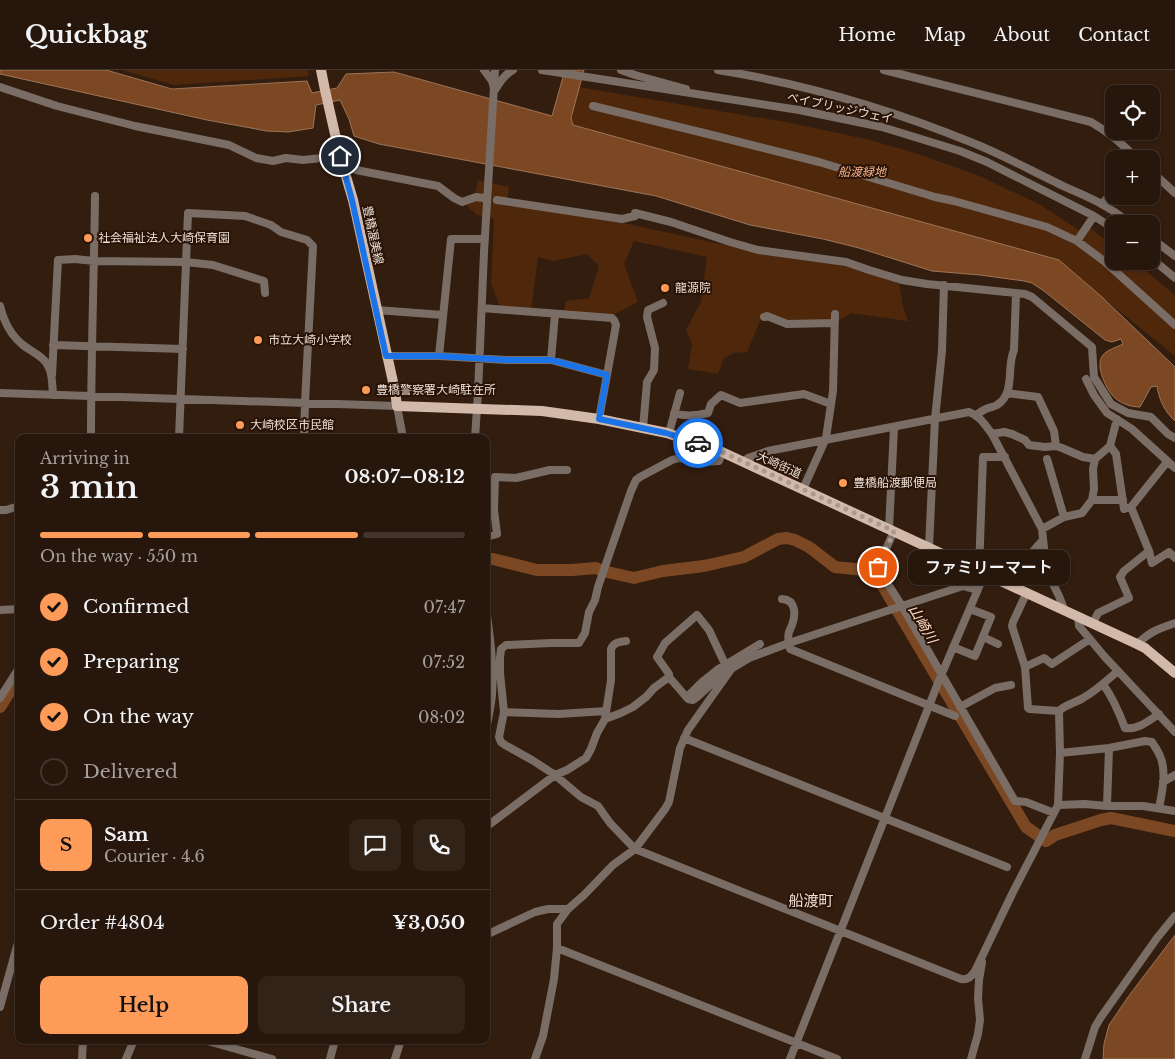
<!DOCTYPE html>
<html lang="en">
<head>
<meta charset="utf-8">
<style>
  body { margin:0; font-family:"Libre Baskerville","Noto Sans JP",serif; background:#322319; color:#f1f3f6; height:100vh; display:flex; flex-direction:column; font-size:19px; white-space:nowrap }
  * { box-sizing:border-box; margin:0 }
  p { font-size:16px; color:#a49f9d }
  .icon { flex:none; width:28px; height:28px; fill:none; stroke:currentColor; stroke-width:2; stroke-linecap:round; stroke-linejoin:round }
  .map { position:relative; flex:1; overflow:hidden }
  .side { position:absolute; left:15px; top:364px; width:475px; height:610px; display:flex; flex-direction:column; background:#26160b; border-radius:10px; box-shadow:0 1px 4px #0004,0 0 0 1px #42352c }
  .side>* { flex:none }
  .tools { position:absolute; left:1105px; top:15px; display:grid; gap:10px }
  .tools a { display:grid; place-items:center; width:55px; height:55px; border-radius:10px; background:#26160b; box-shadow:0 1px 4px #0004,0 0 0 1px #42352c; font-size:25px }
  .pin { position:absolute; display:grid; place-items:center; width:42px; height:42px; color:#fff; margin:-21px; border:2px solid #fff; border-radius:50%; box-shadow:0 1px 5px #0007 }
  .courier { position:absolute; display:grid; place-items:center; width:50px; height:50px; margin:-25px; border:4px solid #1a73e8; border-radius:50%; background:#fff; color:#222; box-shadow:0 1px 6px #0007 }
  .bubble { position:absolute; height:35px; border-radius:10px; background:#26160b; box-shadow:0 1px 4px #0004,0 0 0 1px #42352c; font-size:16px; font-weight:600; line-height:35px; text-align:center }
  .headline em { font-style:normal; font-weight:600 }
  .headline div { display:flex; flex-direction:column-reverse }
  .headline { display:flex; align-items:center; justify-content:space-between; height:85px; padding:0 25px }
  h1 { font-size:32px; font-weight:600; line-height:38px }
  .bar { display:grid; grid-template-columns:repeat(4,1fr); gap:8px 5px; align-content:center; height:60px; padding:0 25px }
  .bar i { height:6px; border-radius:4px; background:#42352c }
  .bar .on { background:#fe9b59 }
  .bar p { grid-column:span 4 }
  .line { display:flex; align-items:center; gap:12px; padding:0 25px; border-top:1px solid #42352c }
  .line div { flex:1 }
  .round { display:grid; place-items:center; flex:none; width:52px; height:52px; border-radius:10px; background:#322319 }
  ol { padding:0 25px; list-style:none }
  li { display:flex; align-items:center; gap:15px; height:55px }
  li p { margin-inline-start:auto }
  li .icon { padding:5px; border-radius:50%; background:#fe9b59; color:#111; stroke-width:4 }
  li:last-child { color:#a49f9d }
  li i { width:28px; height:28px; border:2px solid #42352c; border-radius:50% }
  .primary-button { display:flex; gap:10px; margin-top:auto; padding:10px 25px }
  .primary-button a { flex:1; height:58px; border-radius:10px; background:#fe9b59; color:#111; font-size:20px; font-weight:600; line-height:58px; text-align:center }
  .primary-button a+a { background:#322319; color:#f1f3f6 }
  header { display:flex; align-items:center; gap:30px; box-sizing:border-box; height:70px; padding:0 25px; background:#26160b; border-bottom:1px solid #42352c }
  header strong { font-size:24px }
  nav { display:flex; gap:28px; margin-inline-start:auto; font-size:18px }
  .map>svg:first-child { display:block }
  .green { fill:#4f280c }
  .water { fill:#7c4824; stroke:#9d7458 }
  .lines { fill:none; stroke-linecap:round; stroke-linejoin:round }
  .river { stroke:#7c4824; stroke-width:12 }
  .minor { stroke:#796d66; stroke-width:8 }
  .major { stroke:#d2b9aa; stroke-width:10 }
  .done { stroke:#aa998e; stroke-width:5; stroke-dasharray:0 9 }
  .route { stroke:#1a73e8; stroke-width:6 }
  .poi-dot { fill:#fe9b59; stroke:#281306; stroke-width:2 }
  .labels { text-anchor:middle; stroke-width:4; stroke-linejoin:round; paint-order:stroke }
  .street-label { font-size:12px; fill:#ebdcd3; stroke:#281306 }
  .park-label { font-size:12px; font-style:italic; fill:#f6b48b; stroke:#281306 }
  .poi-label { font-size:12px; fill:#ebdcd3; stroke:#281306; text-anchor:start }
  .water-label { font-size:14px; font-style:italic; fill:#fedbc7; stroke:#281306 }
  .quarter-label { font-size:15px; fill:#ebdcd3; stroke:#281306 }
</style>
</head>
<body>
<header>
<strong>Quickbag</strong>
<nav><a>Home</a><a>Map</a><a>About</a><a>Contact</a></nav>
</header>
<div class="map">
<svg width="1175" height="989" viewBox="0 0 1175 989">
  <rect width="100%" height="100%" fill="#321d0f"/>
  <path class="green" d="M122,0h185l2,6 -135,9z
    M572,16l219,37 79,17 45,13 62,22 62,29 46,30 5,-6 24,18v15h20l41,34v61l-73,-59 -33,-29 -496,-143 -2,-7z
    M478,110l31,7 -3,19 57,6 65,12 129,28 88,12 54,17 4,26 5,14 -57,-8 -13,8 -48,2 -27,-9 -16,38 -13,1 -10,5 -6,16 -30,-5 4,-25 -6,-14 15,-28 6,-45 -73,-16 -10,23 14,38 -25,13 -49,-4 2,-10 23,-3 10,-32 -12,-12 -33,7 -16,-4 -7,53 -31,-3 -9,-23 3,-65 -17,-4 -12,-11 11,-5v-9z"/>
  <path class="water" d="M0,0h106l66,19 135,-8 5,12 25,-5 9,-14 48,-2 158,44 13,-46h19l-13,48 2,7 486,135 43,37 73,70v54c-10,-9 -16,-21 -18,-35l-6,1 -11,20c-9,0 -18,-3 -25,-9 -8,-7 -21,-33 -12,-43 4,-5 14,-8 20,-11l-2,-5 -9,3 -7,-2 -61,-49 -12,-8 -8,-2 -44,-6 -48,-4 -73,-23 -36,-9 -73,-14 -94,-29 -277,-52 -25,-8 -5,-17 -9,-19 -24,5 -3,23 -25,4 -22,-1 -15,-3 -44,-8 -207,-46z
    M1175,865v124h-72l1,-15 5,-19 19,-28z"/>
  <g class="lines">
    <path class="river" d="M486,489h7l44,11h35l24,-2 7,3 31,7 29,-7 41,-5 40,-9 34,-18 9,-1 8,2 14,7 26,20 39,4 152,256 20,14 9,-6 46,-15 10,-2 64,13
      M0,637l19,-30"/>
    <path class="minor" d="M484,0l8,11 2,7
      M542,0l257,40 83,17 78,24 27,11 107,54 20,13
      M621,0l14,5 51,14
      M718,0c87,14 172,39 255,73 28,11 55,26 82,39 15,8 33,14 48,23 10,5 19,12 28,19
      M884,0l207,52c19,11 31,21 46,37
      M0,17l57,19 78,20 94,19 27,13 17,3 13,-3 17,2 37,-4
      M495,20c5,-8 9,-15 18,-20
      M593,36l119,29 107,27 116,35 19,4 93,26 30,14 27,20 71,64
      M341,89l12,-3 3,14 82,16 16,12 8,4 14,-5 7,1
      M1151,101l24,22
      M497,130l125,19 13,-3v-3l36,9 59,20 28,8 88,12 23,8 33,10 25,4 98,10 7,3 60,50 2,30 17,27 17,9 23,4 17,17 7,4
      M1102,134l12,-14
      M1151,168l24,18
      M1077,171l17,-25
      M1151,188l24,20
      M0,236c4,16 10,29 23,39 9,7 22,12 26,23 4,9 3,18 4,27
      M482,238l130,10 2,2 2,5 -9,50
      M377,240l66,5
      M764,247l3,-1 20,8 47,-1
      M53,275l130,4
      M386,286h53l68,4h44l56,15 -8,44
      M439,286l12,-117h34
      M551,290l4,-46
      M52,305l6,-115 17,-1 19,2 92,1 27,3 51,16 1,12
      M1086,309l8,16 13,18 25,16 43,39
      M0,323l397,13 6,32
      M1007,323l31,4 16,34 2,15
      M674,343c12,4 22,3 34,0l3,-9 10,-9 19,8 64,-9 27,10
      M976,345c3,-2 7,-5 10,-6 4,-2 8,-2 11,-4 19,-12 9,-38 17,-55l2,-56
      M643,358l4,-46 7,-12 1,-22 -8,-31 1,-7 15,-7
      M669,363l11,-40
      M992,364l12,-2 8,2 13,6 4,5 16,2 11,-1 6,2 21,9 12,2
      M91,368c0,-81 3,-162 4,-242
      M179,368l9,-225 57,3 26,9 10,7 26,8 6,6 -8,157 -1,35
      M475,368l3,-45 6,-141 11,-182
      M1110,376l6,8 8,55 7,-2 36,-45
      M1047,389l17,58
      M743,392l5,-4 20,-7 201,-39c11,4 16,13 23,22l50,95 4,38 3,9 10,20 5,13
      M803,419l23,-51 7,-47 2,-77
      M1092,430h31
      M1131,437l18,44 3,12 17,-11 6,6
      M0,440h6l13,-4
      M889,459l5,-101
      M1042,459l22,-12 18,-4 10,-13 2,-11 -1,-20 2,-10 15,-13 7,-27
      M894,461l-16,36 2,5 22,34 113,195 11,1 28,11
      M486,467l11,-3 -3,-24 1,-33 21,1 34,-8h17
      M929,477l6,-128 7,-68 2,-66
      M979,501l4,-114h22
      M1006,512l37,-42
      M1027,522l-14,30 -1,4 13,41 3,41 1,1 30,2c6,-6 16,-8 24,-13 13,-7 23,-17 35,-27
      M782,529c14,1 14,15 10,26 -1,2 -2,5 -3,7 -2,5 0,12 1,17l165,67
      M486,538c4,28 8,58 6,87 -1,12 -4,24 -6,35
      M0,540l19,-1
      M1078,546l1,10 25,30 71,76
      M1093,553l5,-10 31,-15 -9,-21 4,-6 25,-20
      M983,567l15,7
      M1137,574c14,-13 21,-15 38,-21
      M953,577l22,9 16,-39 -21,-8
      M486,597l14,6 4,39 -5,25 2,5 4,3 27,15 23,15 26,22 17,9 12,17 25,26 326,130c7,1 10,-2 14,-8l38,-79 45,-87 27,-1 22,2h36l32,5
      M1025,597l19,-9 8,6 38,-25
      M500,603v-15l1,-9 5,-4 45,-2h28l6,-10 4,-21 6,-12 3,-13 33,-96 5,-11 4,-3 32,-17 7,-2 24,4 16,-1 3,-9
      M669,607v-3l-12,-17 8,-14 32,-28 12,15 16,34
      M1103,614c10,14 16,28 22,44 13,2 23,-7 34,-14
      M687,627l15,-15 15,-12 43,-26
      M0,628l19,-30
      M960,637l35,-19 16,-3
      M504,642l55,2 47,-3
      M605,649l16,-6 12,-6 13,-10 8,-9 15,-11 19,22 5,1 3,-2 25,-23 28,-17 40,-15 174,-57 14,4
      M684,668l323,129
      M1060,683l49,-5 36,-7 7,1c3,5 6,9 8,14 7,16 2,36 -1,52
      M1163,712l12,-7
      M1058,735l2,-52 -1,-42
      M1107,736l2,-58
      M486,757l69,-52 12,-5 19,-12 5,-9 6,-16 8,-14 6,-39v-31c3,-7 8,-7 15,-8
      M486,865l49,-23 13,-3h20
      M557,878l280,111
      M0,937l19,-68
      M204,970l68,19
      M82,989l1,-19
      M126,989l8,-19
      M330,989l5,-19
      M395,989l6,-19
      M535,989l8,-23 11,-57 3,-31v-24l11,-15 16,-14 29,-30 22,-16 30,-40 4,-7 11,-54 8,-18 44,-62
      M790,989l150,-381 45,-105
      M971,989l7,-25 2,-14 -2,-22 1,-18 3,-18
      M1085,989l10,-32 6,-10 56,-79 18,-22"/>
    <path class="major" d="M321,0l4,20 15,66 13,44 42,191 2,15 145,5 57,8 68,14 55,19 415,192 8,4 30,25"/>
  </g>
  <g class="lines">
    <path class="done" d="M698,373l24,9 172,79 -16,36"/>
    <path class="route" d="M340,86l12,44 34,156h53l68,4h44l56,15 -8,44 67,14 32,10"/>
  </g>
  <g class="poi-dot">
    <circle cx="88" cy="168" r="5"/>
    <circle cx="665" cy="218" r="5"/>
    <circle cx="258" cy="270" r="5"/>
    <circle cx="366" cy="320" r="5"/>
    <circle cx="240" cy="355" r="5"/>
    <circle cx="843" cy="413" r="5"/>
  </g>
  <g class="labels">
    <g class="street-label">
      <text transform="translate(840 38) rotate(12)" y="4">ベイブリッジウェイ</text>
      <text transform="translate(373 165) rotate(78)" y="4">豊橋渥美線</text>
      <text transform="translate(779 395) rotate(24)" y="4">大崎街道</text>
    </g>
    <g class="park-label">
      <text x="862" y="106">船渡緑地</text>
    </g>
    <g class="poi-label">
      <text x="98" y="172">社会福祉法人大崎保育園</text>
      <text x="675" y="222">龍源院</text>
      <text x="268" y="274">市立大崎小学校</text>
      <text x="376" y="324">豊橋警察署大崎駐在所</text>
      <text x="250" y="359">大崎校区市民館</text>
      <text x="853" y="417">豊橋船渡郵便局</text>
    </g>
    <g class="water-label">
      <text transform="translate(923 554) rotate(59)" y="5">山崎川</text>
    </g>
    <g class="quarter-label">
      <text x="811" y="836">船渡町</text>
    </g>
  </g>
</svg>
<div class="tools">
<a><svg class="icon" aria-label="locate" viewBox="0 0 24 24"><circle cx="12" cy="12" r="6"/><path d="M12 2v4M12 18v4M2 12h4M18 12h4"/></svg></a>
<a>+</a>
<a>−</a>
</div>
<div class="pin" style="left:878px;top:497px;background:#ea580c"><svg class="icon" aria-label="bag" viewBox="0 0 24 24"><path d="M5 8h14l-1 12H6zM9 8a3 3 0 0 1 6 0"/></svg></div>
<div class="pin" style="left:340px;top:86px;background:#1f2937"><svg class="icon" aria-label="home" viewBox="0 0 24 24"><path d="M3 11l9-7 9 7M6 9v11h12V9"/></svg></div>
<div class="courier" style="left:698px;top:373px"><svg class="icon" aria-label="car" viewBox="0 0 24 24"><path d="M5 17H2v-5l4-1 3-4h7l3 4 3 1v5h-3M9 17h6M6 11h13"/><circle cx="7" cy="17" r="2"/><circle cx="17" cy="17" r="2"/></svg></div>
<div class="bubble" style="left:908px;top:480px;width:162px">ファミリーマート</div>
<section class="side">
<div class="headline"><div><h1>3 min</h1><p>Arriving in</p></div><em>08:07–08:12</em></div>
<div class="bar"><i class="on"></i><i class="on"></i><i class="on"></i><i></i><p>On the way · 550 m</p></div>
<ol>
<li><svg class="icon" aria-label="check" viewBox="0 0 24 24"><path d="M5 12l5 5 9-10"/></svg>Confirmed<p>07:47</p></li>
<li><svg class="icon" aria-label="check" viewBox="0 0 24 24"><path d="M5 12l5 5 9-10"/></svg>Preparing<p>07:52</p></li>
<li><svg class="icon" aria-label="check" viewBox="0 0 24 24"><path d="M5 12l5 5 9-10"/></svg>On the way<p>08:02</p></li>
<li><i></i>Delivered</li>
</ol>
<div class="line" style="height:90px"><b class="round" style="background:#fe9b59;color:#111">S</b><div><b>Sam</b><p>Courier · 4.6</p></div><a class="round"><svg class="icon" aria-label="chat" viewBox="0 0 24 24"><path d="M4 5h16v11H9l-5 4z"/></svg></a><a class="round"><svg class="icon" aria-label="phone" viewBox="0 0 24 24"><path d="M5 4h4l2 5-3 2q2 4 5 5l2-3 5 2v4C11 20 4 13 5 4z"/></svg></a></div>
<div class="line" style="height:65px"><div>Order #4804</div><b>¥3,050</b></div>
<div class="primary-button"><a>Help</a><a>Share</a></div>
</section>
</div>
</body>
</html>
